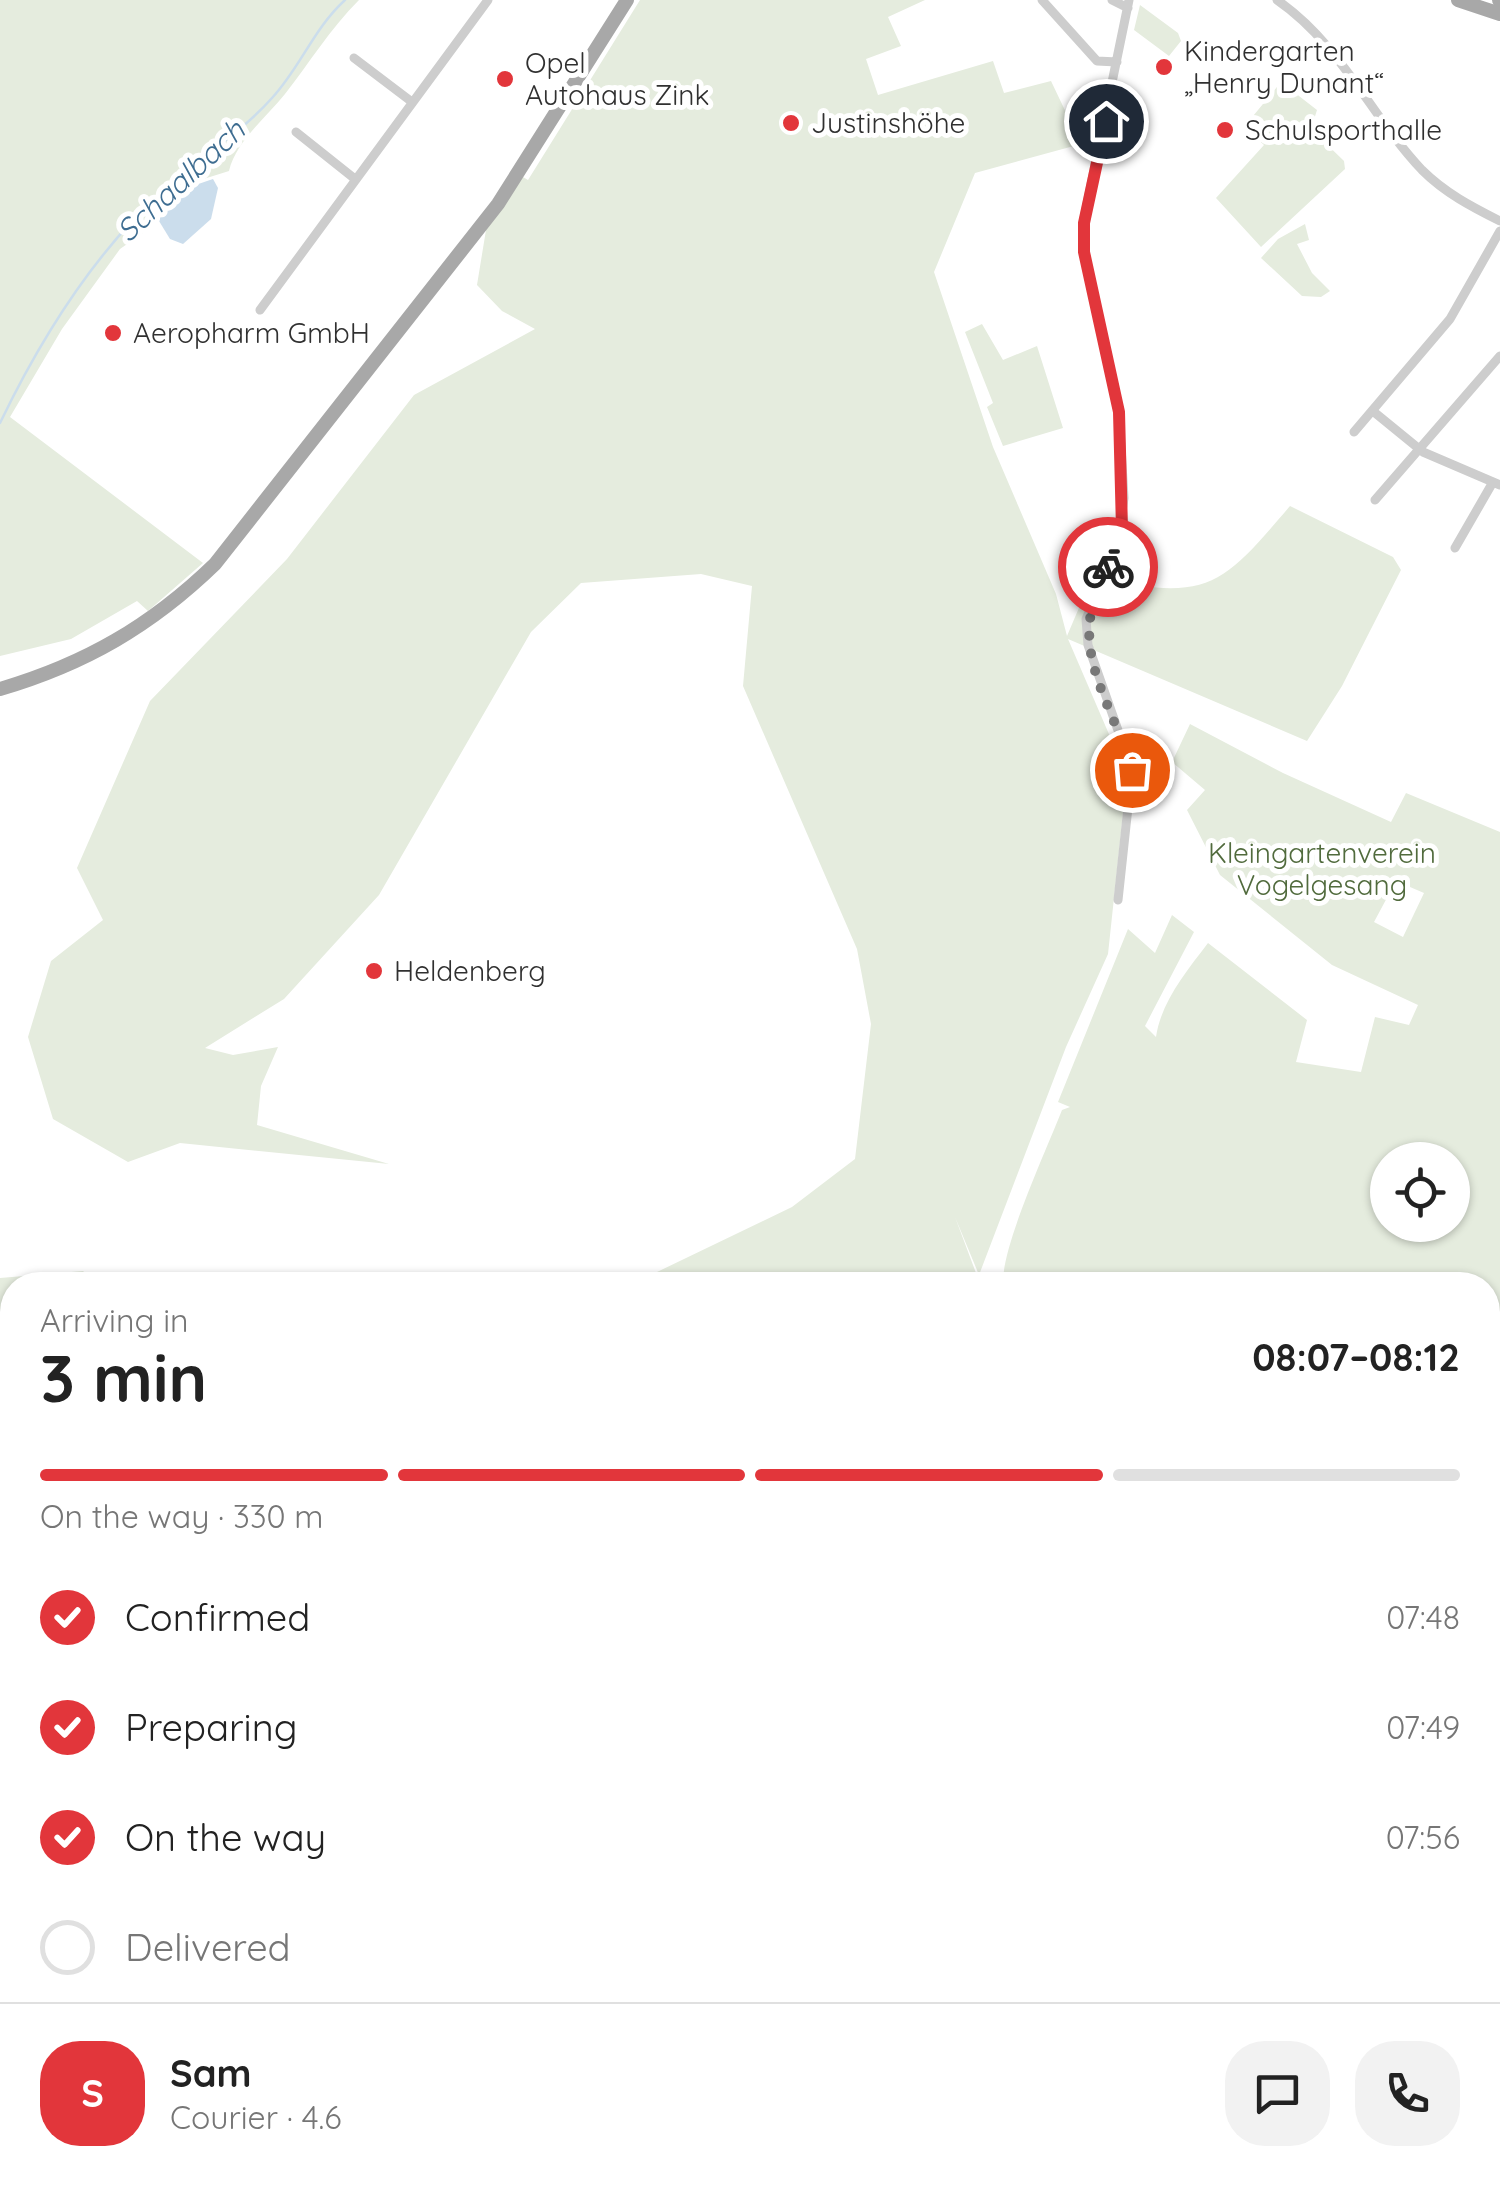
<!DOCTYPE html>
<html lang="en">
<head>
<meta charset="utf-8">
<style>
  body { margin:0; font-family:Quicksand,sans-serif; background:#f2f2f2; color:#222; height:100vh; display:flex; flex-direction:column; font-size:38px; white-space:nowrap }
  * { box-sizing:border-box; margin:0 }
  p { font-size:32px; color:#767676 }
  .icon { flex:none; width:55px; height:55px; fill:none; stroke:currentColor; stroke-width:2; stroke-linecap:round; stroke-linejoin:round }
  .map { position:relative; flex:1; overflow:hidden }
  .panel { position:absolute; left:0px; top:1272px; width:1500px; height:932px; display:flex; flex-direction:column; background:#fff; border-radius:40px 40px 0 0; box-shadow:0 2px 8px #0004 }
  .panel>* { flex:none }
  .controls { position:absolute; left:1370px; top:1142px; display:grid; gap:20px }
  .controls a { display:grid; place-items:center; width:100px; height:100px; border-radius:50%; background:#fff; box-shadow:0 2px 8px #0004; font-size:50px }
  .pin { position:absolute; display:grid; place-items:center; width:85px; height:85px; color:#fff; margin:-42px; border:5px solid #fff; border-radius:50%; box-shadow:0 2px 10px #0007 }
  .courier { position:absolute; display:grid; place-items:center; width:100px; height:100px; margin:-50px; border:8px solid #e2363b; border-radius:50%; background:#fff; color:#222; box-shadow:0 2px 12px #0007 }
  .headline em { font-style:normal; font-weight:700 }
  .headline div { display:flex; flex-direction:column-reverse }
  .headline { display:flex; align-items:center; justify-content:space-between; height:170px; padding:0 40px }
  h1 { font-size:65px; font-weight:700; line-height:75px }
  .bar { display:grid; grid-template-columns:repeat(4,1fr); gap:15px 10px; align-content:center; height:120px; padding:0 40px }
  .bar i { height:12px; border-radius:8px; background:#e0e0e0 }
  .bar .selected { background:#e2363b }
  .bar p { grid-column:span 4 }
  .line { display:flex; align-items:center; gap:25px; padding:0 40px; border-top:2px solid #e0e0e0 }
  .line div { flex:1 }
  .round { display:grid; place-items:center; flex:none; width:105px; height:105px; border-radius:40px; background:#f2f2f2 }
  ol { padding:0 40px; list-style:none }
  li { display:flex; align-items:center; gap:30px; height:110px }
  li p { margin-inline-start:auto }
  li .icon { padding:10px; border-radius:50%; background:#e2363b; color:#fff; stroke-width:4 }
  li:last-child { color:#767676 }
  li i { width:55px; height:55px; border:5px solid #e0e0e0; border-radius:50% }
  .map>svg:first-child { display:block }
  .green { fill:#e5ecde; fill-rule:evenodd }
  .water { fill:#cbddec }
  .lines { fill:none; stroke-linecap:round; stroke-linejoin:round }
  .stream { stroke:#cbddec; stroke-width:2.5 }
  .minor { stroke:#cdcdcd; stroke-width:9 }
  .tertiary { stroke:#cdcdcd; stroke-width:11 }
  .primary { stroke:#a8a8a8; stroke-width:14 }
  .done { stroke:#787878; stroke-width:10; stroke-dasharray:0 18 }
  .route { stroke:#e2363b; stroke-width:12 }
  .poi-dot { fill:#e2363b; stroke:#fff; stroke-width:4 }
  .labels { text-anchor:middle; stroke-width:10; stroke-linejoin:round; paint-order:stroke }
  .poi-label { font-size:28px; fill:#303030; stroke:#fff; text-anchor:start }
  .park-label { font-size:28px; fill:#516b3d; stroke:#fff }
  .water-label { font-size:30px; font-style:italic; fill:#3e6d91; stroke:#fff }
</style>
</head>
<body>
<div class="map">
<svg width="1500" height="2204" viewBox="0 0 1500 2204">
  <rect width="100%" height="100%" fill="#fff"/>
  <path class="green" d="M0,0h359c-29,29 -49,62 -74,94 -19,24 -49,47 -56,77l-51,16 -19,21 -6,18 -33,23 -58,80 -52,88 193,146 -55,48 -11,-10 -66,38 -71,17z
    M640,0h285l-37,17 13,29 -35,13 12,36 115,-34 11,32 47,-12 30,63 -106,29 -41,99 59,175 63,147 11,42 17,-40 17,-17c108,22 121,7 189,-73l103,51 8,13 -59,116 -35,55 -239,-102 59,137 -19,178 -42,93 -87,228 -24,-58 21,56 -2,12h-344l162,-78 63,-48 16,-135 -14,-75 -114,-263 9,-100 -51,-12 -120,9 -50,49 -152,263 -95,104 -79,49 28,7 45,-8 -17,39 -4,39 132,39 -209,-21 -52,19 -75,-43 -25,-82 23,-76 52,-41 -26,-52 73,-167 137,-142 127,-164 121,-66 -33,-18 -25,-26 9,-55 37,-53 5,3z
    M1140,5l38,28 3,8 -12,15 -35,-26z
    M1281,82l36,28 -6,19 33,32 1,8 -84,78 -45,-49 48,-53 -20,-18z
    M1305,224l4,16 -12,4 15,29 18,18 -9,6 -19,-1 -41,-38 17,-19z
    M982,324l21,36 34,-14 26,82 -60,18 -16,-39 6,-4 -28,-71z
    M1190,724l93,49 108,49 15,-29 94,39v1265l-12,-1v-811h-484c-7,-29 45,-141 58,-175l8,-3 -12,-5 70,-173 27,24 17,-38 22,17 -49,94 11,11c5,-35 30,-65 52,-94l99,77 -11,42 65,10 14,-55 34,8 9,-20 -86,-40 -112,-90 -33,-65 18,-20 -33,-28zM1396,881l28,12 -21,44 -29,-15zM1452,1160v65h-64v-65z
    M83,1271l15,14h-86v566l-12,-4v-569z
    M12,1896v87l-11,7 2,52 -3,-2v-127h5z
    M12,2070v122l177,1v11h-189v-130z
    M427,2192h312l5,12h-322z"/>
  <path class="water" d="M213,179l5,9 -7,31 -28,25 -13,-5 -11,-18c9,-26 30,-34 54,-42z"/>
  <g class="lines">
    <path class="stream" d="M0,423c41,-85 96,-173 167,-236 34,-30 75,-55 105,-89 28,-30 42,-70 73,-98
      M0,1829l12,2"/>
    <path class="minor" d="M1042,0l55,61 20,1
      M1112,0l16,8
      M1277,0c64,44 93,115 145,170 23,23 50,37 78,51
      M354,58l58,44
      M296,132l59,47
      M260,310l228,-310
      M1374,412l49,40 77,33
      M1354,432l96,-113 50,-88
      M1375,500l125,-144
      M1455,548l38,-66
      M1118,900l14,-130 -44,-125 -2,-26 31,-72 7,-49 -5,-86 -35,-160 -1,-29 46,-223
      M1417,2192v12
      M1078,2204l4,-12"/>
    <path class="tertiary" d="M1488,2134l12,-4"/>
    <path class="primary" d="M1458,0l42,14
      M1499,0h1
      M0,689c85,-25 151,-63 215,-125l283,-360 129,-204"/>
  </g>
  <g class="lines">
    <path class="done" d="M1108,567c-44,79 0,125 24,203"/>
    <path class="route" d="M1106,121l-22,102v29l35,160 3,117 -14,38"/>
  </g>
  <g class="poi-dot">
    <circle cx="1164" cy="67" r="10"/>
    <circle cx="505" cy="79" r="10"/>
    <circle cx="791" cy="123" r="10"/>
    <circle cx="1225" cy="130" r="10"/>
    <circle cx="113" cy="333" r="10"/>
    <circle cx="374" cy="971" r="10"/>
  </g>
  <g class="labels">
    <g class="poi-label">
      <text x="1184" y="61">Kindergarten<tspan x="1184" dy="32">„Henry Dunant“</tspan></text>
      <text x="525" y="73">Opel<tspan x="525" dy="32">Autohaus Zink</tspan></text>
      <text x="811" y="133">Justinshöhe</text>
      <text x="1245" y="140">Schulsporthalle</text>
      <text x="133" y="343">Aeropharm GmbH</text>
      <text x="394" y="981">Heldenberg</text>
    </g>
    <g class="park-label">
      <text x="1322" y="863">Kleingartenverein<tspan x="1322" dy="32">Vogelgesang</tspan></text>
    </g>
    <g class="water-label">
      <text transform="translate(181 181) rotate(-43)" y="10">Schaalbach</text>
    </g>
  </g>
</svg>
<div class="controls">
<a><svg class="icon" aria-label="locate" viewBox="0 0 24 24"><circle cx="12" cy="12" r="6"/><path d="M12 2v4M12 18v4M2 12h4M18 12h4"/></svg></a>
</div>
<div class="pin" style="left:1132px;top:770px;background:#ea580c"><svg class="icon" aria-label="bag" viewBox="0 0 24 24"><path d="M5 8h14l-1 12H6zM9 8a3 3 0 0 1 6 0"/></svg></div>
<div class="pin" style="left:1106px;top:121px;background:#1f2937"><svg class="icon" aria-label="home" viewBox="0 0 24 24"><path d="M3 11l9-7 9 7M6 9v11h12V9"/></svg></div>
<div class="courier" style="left:1108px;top:567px"><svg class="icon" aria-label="bike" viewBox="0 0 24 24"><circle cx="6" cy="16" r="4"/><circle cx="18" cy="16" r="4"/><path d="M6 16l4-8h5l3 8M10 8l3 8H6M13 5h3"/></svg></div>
<section class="panel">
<div class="headline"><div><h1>3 min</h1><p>Arriving in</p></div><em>08:07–08:12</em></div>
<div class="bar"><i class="selected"></i><i class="selected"></i><i class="selected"></i><i></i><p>On the way · 330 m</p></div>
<ol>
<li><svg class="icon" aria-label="check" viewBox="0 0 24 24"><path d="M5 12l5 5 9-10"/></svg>Confirmed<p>07:48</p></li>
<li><svg class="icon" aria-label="check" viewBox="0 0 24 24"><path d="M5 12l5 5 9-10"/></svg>Preparing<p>07:49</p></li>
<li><svg class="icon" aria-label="check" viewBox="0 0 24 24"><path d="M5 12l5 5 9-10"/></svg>On the way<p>07:56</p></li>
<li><i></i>Delivered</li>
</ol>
<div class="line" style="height:180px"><b class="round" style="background:#e2363b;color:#fff">S</b><div><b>Sam</b><p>Courier · 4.6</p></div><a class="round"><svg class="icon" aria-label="chat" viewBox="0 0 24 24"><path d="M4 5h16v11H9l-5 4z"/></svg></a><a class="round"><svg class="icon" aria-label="phone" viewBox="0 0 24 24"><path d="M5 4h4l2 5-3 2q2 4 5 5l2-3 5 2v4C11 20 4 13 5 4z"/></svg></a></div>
</section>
</div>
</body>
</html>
